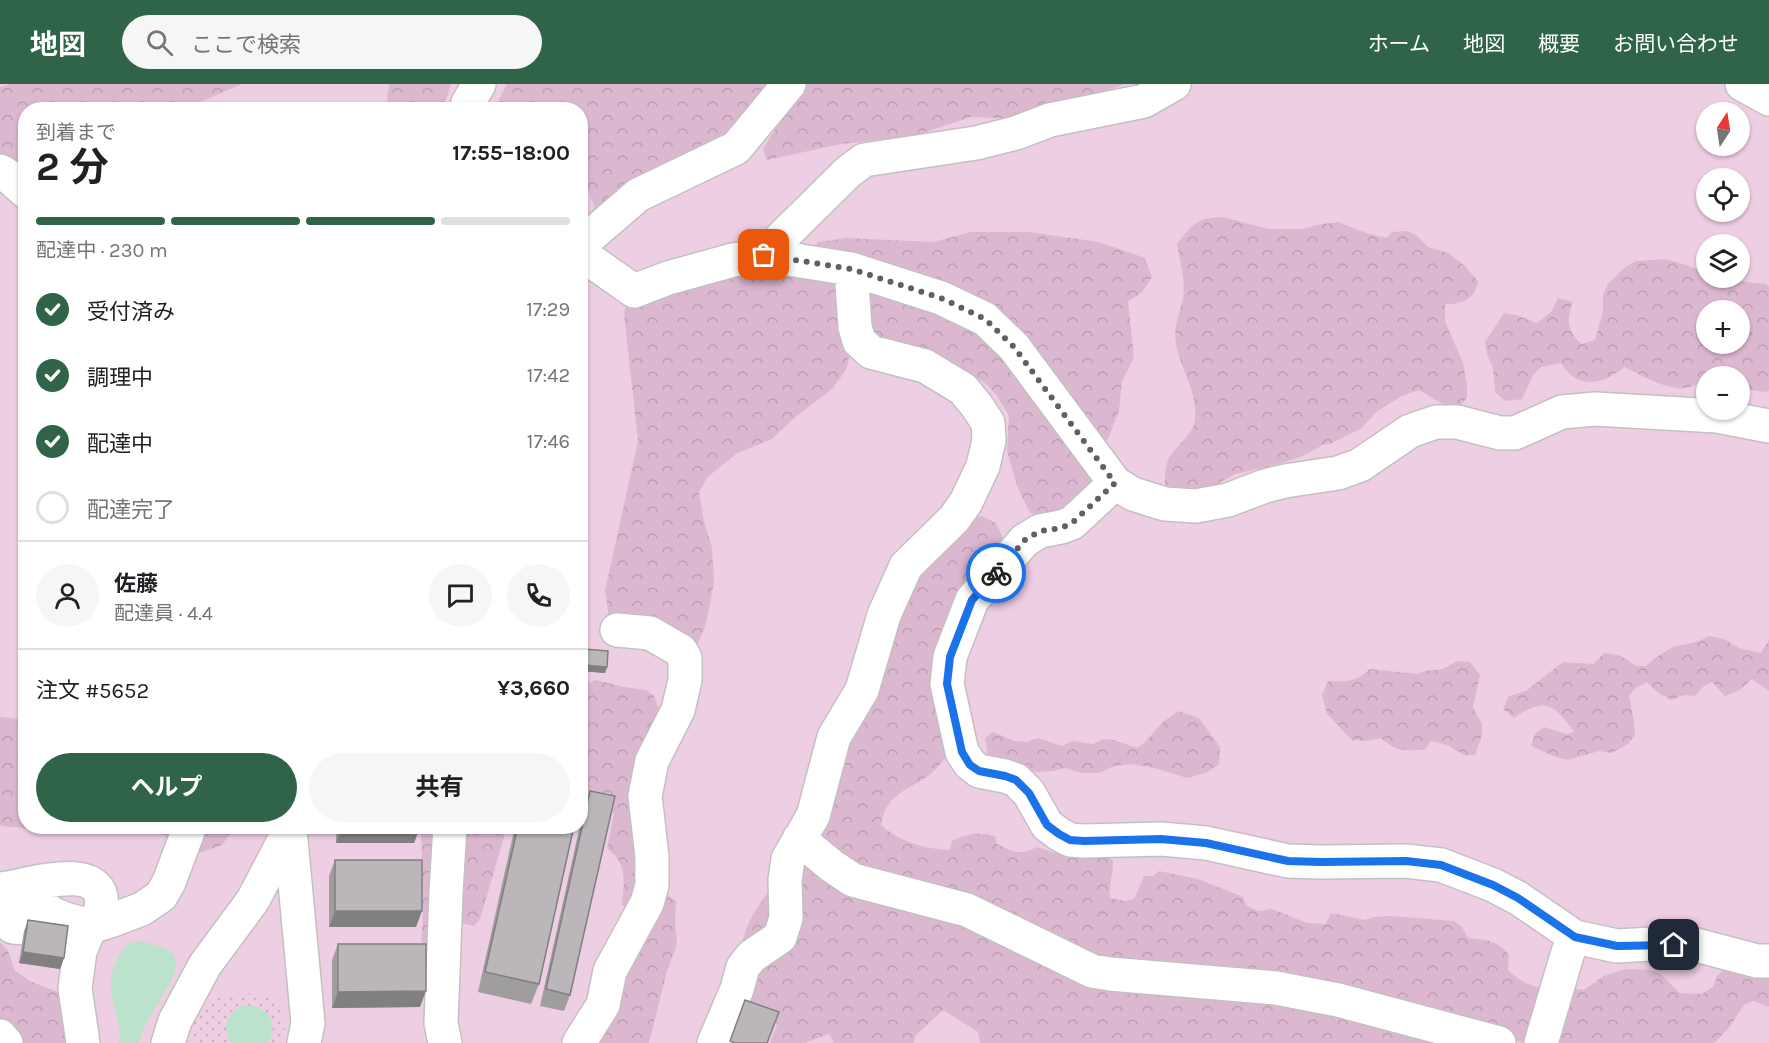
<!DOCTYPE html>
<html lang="ja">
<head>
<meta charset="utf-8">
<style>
  body { margin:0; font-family:Karla,"Noto Sans JP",sans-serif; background:#f6f6f6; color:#202124; height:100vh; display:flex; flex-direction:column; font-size:22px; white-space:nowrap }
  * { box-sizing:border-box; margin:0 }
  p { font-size:20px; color:#757577 }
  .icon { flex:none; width:33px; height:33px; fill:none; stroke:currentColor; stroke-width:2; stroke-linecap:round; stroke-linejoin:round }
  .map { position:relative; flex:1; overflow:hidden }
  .sheet { position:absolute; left:18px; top:18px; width:570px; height:732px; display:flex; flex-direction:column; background:#fff; border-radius:24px; box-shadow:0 2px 4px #0004 }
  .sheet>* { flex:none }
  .needle { width:39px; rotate:12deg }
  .fabs { position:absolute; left:1696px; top:18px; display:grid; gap:12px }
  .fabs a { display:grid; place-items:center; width:54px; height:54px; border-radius:50%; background:#fff; box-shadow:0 2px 4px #0004; font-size:30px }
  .pin { position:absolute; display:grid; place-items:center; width:51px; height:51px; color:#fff; margin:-26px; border-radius:12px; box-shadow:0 3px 9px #0006 }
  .courier { position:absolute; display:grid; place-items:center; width:60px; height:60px; margin:-30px; border:4px solid #1a73e8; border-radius:50%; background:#fff; color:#222; box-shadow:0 2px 8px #0007 }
  .headline em { font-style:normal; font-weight:700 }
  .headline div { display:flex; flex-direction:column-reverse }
  .headline { display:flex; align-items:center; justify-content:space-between; height:102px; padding:0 18px }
  h1 { font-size:39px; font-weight:700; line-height:45px }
  .bar { display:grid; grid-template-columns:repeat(4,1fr); gap:9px 6px; align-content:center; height:72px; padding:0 18px }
  .bar i { height:8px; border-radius:4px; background:#e0e0e0 }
  .bar .selected { background:#2f6449 }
  .bar p { grid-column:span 4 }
  .line { display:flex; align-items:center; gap:15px; padding:0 18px; border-top:2px solid #e0e0e0 }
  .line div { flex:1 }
  .round { display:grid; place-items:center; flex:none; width:63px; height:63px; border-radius:32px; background:#f6f6f6 }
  ol { padding:0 18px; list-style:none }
  li { display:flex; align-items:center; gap:18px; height:66px }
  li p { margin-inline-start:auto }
  li .icon { padding:6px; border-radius:50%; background:#2f6449; color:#fff; stroke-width:4 }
  li:last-child { color:#757577 }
  li i { width:33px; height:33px; border:3px solid #e0e0e0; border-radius:50% }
  .action { display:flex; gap:12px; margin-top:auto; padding:12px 18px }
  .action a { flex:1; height:69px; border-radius:36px; background:#2f6449; color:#fff; font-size:24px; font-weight:700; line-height:69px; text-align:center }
  .action a+a { background:#f6f6f6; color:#202124 }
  header { display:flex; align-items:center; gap:36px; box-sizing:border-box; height:84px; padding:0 30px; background:#2f6449; color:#fff }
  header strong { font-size:28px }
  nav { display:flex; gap:33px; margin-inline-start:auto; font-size:21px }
  .search { width:420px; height:54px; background:#f6f6f6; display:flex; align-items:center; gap:15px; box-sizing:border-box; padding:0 21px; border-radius:33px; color:#757577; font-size:22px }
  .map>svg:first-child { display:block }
  .grass { fill:#eecee3; fill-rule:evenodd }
  .forest { fill:url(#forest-crowns); fill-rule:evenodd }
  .park { fill:url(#park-dots) }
  .water { fill:#bbe3cc }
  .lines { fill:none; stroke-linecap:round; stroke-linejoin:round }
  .minor-casing { stroke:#c4c0c2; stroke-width:36 }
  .minor { stroke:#fff; stroke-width:33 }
  .wall { fill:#a09d9f }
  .shaded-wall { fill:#827f82 }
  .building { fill:#bab6b9; stroke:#827f82; stroke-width:1.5 }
  .done { stroke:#625f61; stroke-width:6; stroke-dasharray:0 10.8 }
  .route { stroke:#1a73e8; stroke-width:8 }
</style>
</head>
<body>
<header>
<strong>地図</strong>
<div class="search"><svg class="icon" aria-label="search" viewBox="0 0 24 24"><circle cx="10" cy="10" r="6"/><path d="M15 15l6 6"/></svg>ここで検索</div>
<nav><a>ホーム</a><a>地図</a><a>概要</a><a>お問い合わせ</a></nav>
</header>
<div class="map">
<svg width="1769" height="959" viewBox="0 0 1769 959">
  <defs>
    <pattern id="forest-crowns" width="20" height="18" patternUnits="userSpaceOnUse" patternTransform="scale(1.5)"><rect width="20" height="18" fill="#dcb8d0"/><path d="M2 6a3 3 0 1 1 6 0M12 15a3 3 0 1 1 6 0" fill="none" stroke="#bc9db2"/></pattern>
    <pattern id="park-dots" width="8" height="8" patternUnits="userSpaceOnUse" patternTransform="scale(1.5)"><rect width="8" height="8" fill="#eecee3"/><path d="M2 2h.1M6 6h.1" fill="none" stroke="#cbb0c2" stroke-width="1.8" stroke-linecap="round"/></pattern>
  </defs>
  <rect width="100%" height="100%" fill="#f8f3f6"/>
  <path class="grass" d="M0,0h1769v959h-1769zM26,26h554v716h-554zM1707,28h33v34h-33zM1707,94h33v34h-33zM1707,160h33v34h-33zM1707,226h33v34h-33zM1707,292h33v34h-33z"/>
  <path class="forest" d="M11,0h231l-42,18 -5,7 -169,1 -1,66 -25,-15v-74z
    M389,0h62l-8,25h-57z
    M507,0h273l-48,58 -135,73 -16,-45 -1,-60h-86z
    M803,0h322l-34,12 -75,23 -45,-2 -57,19 -73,8 -74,16 -4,-11z
    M1223,133l45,12h35l14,-4 21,-3 31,12 18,4 5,-6 15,-1 10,5 11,11 20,6 16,12 14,16c-2,18 -17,24 -33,23v17l18,42 4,21v14l-6,7 -18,-1 -24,-14 -17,6 -26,16 -14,16 -32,16 -7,1 -20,11 -28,9 -40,9 -29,16h-41c0,-10 -1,-23 4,-32 7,-12 24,-23 26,-38 3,-28 -14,-49 -19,-76 -3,-20 3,-26 7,-45 3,-18 -3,-37 -6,-55 15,-20 20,-26 46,-27z
    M971,148h58l70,10 46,16 7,19 -9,14 -15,11 6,55 -12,24 -3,30 -11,28 -10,5 -71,-95 -213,-101 4,-6 29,-4 86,4z
    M1666,175l20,6 21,8v5l59,6 3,3v104l-5,1 -24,-4v-12h-33v7c-9,-2 -15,5 -23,5 -17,2 -44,-13 -59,-21 -16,11 -30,21 -50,11 -5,-3 -10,-10 -14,-15l-20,4 -7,7 -12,25 -17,2 -10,-9 -2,-24 -6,-14 -2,-12 19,-29 12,2 21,8 14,-11 7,-14 15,4c-7,18 -6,28 8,42l14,-4 8,-29v-16l5,-11 16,-16 12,-7zM1707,226h33v34h-33z
    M739,182l103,13 8,74 -4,17 -14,19 -39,30 -21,20 -36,15 -15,12 -13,11 -9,15 5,30 8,25 2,35 -8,42 -10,24 -87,-31 -4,-26 33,-150 -14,-128 2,-6 52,-24z
    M875,200l103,41 115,140 -2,14 -6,18 -16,15 -23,6 -16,-5 -12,-25 -11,-37 2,-35 -12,-20 -13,-14 -39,-22 -74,-18 -11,-47z
    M982,432l14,7 8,17 -29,47 -29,170c-4,4 -8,10 -13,15 -21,18 -47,19 -52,53 18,16 45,25 69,25l2,-9c18,-8 25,-9 43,-5l2,8c17,8 23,12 40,3l21,7 50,2 5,5c0,13 -4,24 -3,37l15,3 9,-2 10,-23h9l6,-5 39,8 45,18 3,8 12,6 14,-2 35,14 19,1 5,-11 34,7 9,-3 17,-1 63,5 8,6 6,11c19,2 29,2 41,17l-1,15c15,14 24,17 45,20l-17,53h-12l-147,-41 -264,-31 -241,-95 -63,-38 99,-263 53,-52z
    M1709,552l15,3 15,9 22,5 8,-13v51l-17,-12 -12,11 -15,6 -13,-14 -8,4 -9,10 -10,-1 -14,5 -14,-8 -10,-10 -11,6 -7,8 5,26 1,13 -7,9 -16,9 -13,-2 -31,9 -15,-4 -22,-10 4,-12 9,-7 23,7 7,-2c-20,-29 -30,-35 -60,-14l-11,-9 6,-13 17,-5 37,-29 30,2 11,-11 15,2 18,11h9c10,-9 22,-19 36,-21 14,-3 14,-2 27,-9z
    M1457,577l13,1 10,13 -7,33 9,16v11l-7,20h-11l-17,-10 -16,-4 -7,9c-22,0 -26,3 -43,-12l-15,3 -14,-1 -25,-26 -5,-19 6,-14c18,1 28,1 42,-12l47,5 7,-3 19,-2z
    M596,596l28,7 22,3 8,6 5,14 -3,19 -10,128 -14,55 -10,-7c2,-24 6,-41 -15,-57l7,-34 -4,-6 -29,-7v-111l6,-7z
    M1178,627l21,7 21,29 -1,17 -11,8 -21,6 -33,-10 -22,-4 -18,2 -15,7h-18l-16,-5 -12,3 -15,1 -22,-2 -28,-13 -3,-19 8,-6 22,9 11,1 12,-4 24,8 10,-5 21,3 10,-5 11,1 23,8 7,-5 19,-21z
    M0,633l25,3 1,106 98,1h-18l-31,6 -73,-7 -2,-1z
    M144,743h88v4l-10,14 -28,10 -22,-16z
    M421,743h15l-9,132 -6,-10 2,-34z
    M457,743h50l-27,92 -6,7 -18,-4z
    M796,776l132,46 146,66 211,24 189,47h-494l-2,-11 -35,-22 -28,26 -1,7h-80l-5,-9 -24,9h-35l7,-18 -2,-6 -32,-11z
    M773,801l6,30 -37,35c1,-26 17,-45 31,-65z
    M666,810l10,7 -1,19 2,24 -10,27 -18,72h-62z
    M0,858l8,9 7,20 17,11 31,12 8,49h-57l-14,-15z
    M1726,884h43v39l-16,-6 -9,4 -16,24 -14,14h-165l18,-55 17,2 20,-14 21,-7 25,1 12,5 18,18 22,1 11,-7 4,-11z"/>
  <path class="park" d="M234,910c8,0 20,-2 29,1 19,7 26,30 20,48h-15c10,-20 2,-26 -13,-38l-26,37 2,1h-36c-10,-16 -1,-35 16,-42 7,-3 15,-5 23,-7z"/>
  <path class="water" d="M141,857c10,3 23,5 31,12 4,5 5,12 3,18 -9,25 -29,45 -36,72h-20c4,-32 -19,-49 -2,-83 8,-14 8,-17 24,-19z
    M245,921c23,1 34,17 23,38h-37c-10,-17 -4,-31 14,-38z"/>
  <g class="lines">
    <defs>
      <path id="minor" d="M1742,0l27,15
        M466,26l2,-7 11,-19
        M0,87l7,4 19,17
        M580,161l58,-50 98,-47 53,-64
        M580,169l54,38 34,-13 65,-18 31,-5 87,14 90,29 44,21 29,28 101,136 18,11 32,10 31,2 32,-6 37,-14 20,-5 53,-8 22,-8 50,-34 26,-9h21l43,11h15l47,-21 33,-3 122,7 52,10
        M764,171l84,-83 16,-12 112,-17 40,-10 34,-13 94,-19 30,-17
        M1115,399l-43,40 -11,4 -21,4 -15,9 -53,60 -22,57 -3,27 15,68 8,12 9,7 26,5 11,4 13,13 18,32 12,9 11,6 14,1 77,-2 45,4 82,18 33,1 84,-1 36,4 52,20 25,13 57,39 42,9 35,-2 44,1 61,16h12
        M799,755l33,27 21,14 114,30 125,61 18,3 166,14 62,12 161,43
        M0,805c25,-2 109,-32 101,20 -1,5 -5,12 -7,17 -12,-3 -27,-5 -38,-11 -18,-8 -24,-22 -44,-12l-5,19 6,5 75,5
        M0,952l6,7
        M83,959l-8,-55 5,-37 8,-19 6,-6 16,-5 32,-12 19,-13 8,-14 21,-56
        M168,959l7,-22 30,-56 48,-65 37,-71 18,194 -4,20
        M445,959l-4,-20 5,-130 4,-67
        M579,959l24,-38 7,-34 37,-68 5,-18v-28l-7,-61 7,-35 26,-51 7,-30v-22l-4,-7 -31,-18 -33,-3
        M714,959l23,-54 6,-22 9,-11 28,-19 6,-19 -1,-38 3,-21 25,-43 21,-79 28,-47 22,-75 13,-29 9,-20 48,-47 12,-17 17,-36 6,-26 -1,-17 -11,-17 -14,-17 -38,-23 -54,-14 -12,-11 -4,-14 -4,-58
        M1541,959l27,-91 7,-15"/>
    </defs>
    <use href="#minor" class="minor-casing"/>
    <use href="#minor" class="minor"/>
  </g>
  <path class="wall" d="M584,565l23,18 -2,6 -24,-2 1,-16z
    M590,707l-20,204 -6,16 -24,-5 44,-199z
    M336,742h82v6l-4,11h-78z
    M515,742h59l-35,158 -8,20 -53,-12z
    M335,776l81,67h-87v-51z
    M28,836l36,38 -4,11 -41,-6 5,-32z
    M338,860l82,63 -88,1v-48z"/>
  <path class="shaded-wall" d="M583,581l24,2 -2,6 -24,-2z
    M340,748h78l-4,11h-78z
    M335,827h87l-6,16h-87z
    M23,868l41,6 -4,11 -41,-6z
    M426,907l-6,16 -88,1 6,-16z"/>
  <path class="building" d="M584,565l24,2 -1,16 -24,-2z
    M580,699h4l-4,15z
    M590,707l25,5 -45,199 -24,-6z
    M340,742h78v6h-78z
    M518,742h56l-35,158 -54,-12z
    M335,776h87v51h-87z
    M28,836l40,6 -4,32 -41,-6z
    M338,860h88v47l-88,1z
    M745,916l34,12 -12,31h-32l-5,-2z"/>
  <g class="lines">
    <path class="done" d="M764,171l87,14 90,29 44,21 29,28 101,136 -43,40 -11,5 -21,3 -15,9 -29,33"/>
    <path class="route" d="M996,489l-24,27 -22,57 -3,27 15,68 8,13 9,6 26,5 11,4 13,13 18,32 12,9 11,6 14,1 77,-2 45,4 82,18 33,1 85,-1 35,4 52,20 25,13 57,39 42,9 57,-1"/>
  </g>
</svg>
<div class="fabs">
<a><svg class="needle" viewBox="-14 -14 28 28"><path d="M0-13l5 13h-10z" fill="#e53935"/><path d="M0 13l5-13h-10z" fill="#757577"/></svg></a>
<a><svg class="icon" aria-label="locate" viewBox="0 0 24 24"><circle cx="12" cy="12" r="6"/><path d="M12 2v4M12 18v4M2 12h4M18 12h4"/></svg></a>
<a><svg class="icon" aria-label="layers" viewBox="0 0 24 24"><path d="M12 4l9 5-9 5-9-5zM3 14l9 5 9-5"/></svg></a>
<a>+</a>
<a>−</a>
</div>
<div class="pin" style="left:764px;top:171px;background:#ea580c"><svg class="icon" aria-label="bag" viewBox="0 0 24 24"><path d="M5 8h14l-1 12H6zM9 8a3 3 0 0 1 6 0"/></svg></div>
<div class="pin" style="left:1674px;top:861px;background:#1f2937"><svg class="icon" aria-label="home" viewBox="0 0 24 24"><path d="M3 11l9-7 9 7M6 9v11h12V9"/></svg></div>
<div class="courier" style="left:996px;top:489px"><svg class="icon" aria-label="bike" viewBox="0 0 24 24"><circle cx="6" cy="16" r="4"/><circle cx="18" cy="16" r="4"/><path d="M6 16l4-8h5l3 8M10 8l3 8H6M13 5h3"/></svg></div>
<section class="sheet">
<div class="headline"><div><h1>2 分</h1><p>到着まで</p></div><em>17:55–18:00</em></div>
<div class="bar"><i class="selected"></i><i class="selected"></i><i class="selected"></i><i></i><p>配達中 · 230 m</p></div>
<ol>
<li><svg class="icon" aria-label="check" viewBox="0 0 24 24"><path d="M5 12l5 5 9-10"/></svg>受付済み<p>17:29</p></li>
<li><svg class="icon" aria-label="check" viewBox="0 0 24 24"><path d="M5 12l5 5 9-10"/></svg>調理中<p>17:42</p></li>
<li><svg class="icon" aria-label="check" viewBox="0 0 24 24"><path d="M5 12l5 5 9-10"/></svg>配達中<p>17:46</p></li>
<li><i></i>配達完了</li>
</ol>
<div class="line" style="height:108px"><a class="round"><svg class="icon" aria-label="person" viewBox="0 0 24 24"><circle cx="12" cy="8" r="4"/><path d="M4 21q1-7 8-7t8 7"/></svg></a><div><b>佐藤</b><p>配達員 · 4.4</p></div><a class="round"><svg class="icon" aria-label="chat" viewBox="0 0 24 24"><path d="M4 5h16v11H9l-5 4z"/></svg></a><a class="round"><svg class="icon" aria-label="phone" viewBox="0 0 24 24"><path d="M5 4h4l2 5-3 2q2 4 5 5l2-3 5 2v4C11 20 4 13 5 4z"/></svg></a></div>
<div class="line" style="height:78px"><div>注文 #5652</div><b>¥3,660</b></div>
<div class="action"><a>ヘルプ</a><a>共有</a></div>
</section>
</div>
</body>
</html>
